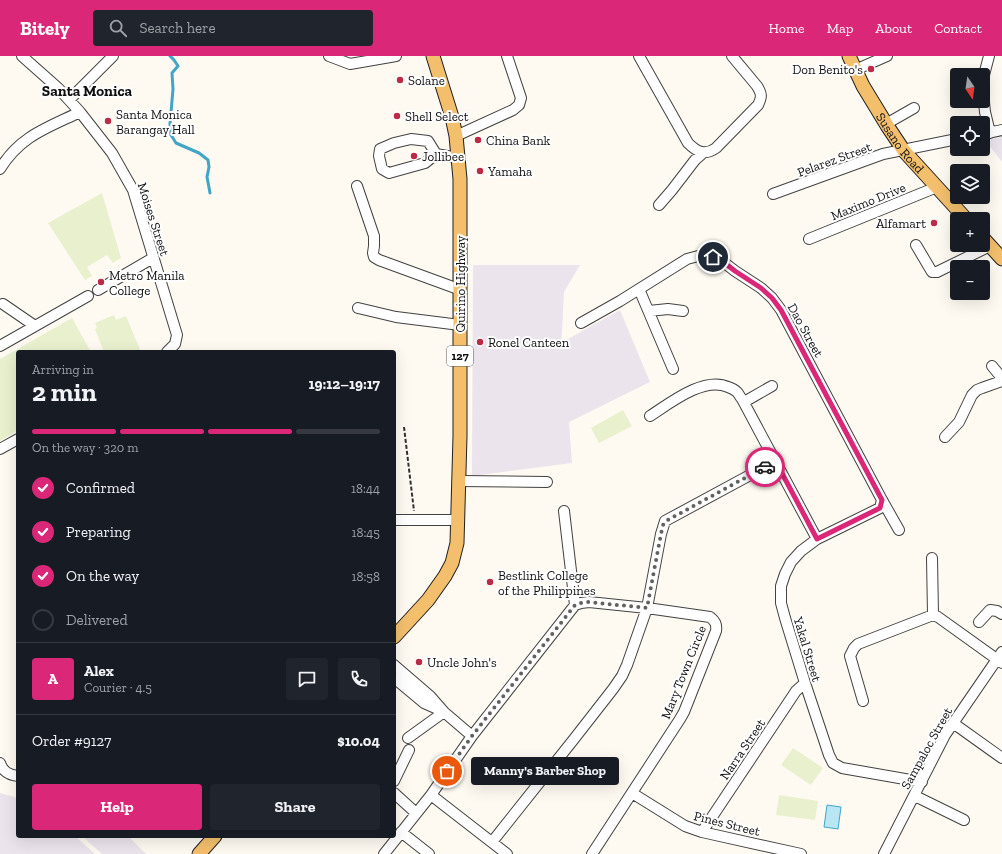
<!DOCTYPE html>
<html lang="en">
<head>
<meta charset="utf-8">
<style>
  body { margin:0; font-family:"Zilla Slab",serif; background:#20242c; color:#f1f3f6; height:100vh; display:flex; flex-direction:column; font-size:15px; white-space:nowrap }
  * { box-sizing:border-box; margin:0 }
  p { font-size:13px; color:#9ea1a6 }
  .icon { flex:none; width:22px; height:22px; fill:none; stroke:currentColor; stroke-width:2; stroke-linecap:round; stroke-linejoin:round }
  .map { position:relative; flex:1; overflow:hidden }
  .side { position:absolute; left:16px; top:294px; width:380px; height:488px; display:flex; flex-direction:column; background:#171b24; border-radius:4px; box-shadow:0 4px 16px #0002 }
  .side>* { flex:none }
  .needle { width:26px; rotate:167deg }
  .fabs { position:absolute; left:950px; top:12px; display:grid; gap:8px }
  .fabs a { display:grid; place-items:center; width:40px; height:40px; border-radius:4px; background:#171b24; box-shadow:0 4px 16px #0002; font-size:20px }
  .pin { position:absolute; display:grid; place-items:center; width:34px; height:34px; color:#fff; margin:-17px; border:2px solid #fff; border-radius:50%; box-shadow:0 1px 4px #0007 }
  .courier { position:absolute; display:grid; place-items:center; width:40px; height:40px; margin:-20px; border:3px solid #db2777; border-radius:50%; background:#fff; color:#222; box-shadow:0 1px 5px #0007 }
  .bubble { position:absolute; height:28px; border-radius:4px; background:#171b24; box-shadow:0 4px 16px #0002; font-size:13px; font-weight:700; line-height:28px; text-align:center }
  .summary em { font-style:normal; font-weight:700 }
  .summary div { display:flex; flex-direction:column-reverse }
  .summary { display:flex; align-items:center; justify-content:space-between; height:68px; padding:0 16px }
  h1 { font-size:26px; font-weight:700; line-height:30px }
  .bar { display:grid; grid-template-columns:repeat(4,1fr); gap:6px 4px; align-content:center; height:48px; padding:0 16px }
  .bar i { height:5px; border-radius:3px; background:#363941 }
  .bar .selected { background:#db2777 }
  .bar p { grid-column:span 4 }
  .line { display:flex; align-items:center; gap:10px; padding:0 16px; border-top:1px solid #363941 }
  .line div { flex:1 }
  .round { display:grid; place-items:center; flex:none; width:42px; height:42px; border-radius:4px; background:#20242c }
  ol { padding:0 16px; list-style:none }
  li { display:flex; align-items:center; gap:12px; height:44px }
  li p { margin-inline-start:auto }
  li .icon { padding:4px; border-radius:50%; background:#db2777; color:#fff; stroke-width:4 }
  li:last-child { color:#9ea1a6 }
  li i { width:22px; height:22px; border:2px solid #363941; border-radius:50% }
  .button { display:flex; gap:8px; margin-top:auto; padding:8px 16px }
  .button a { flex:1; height:46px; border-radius:4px; background:#db2777; color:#fff; font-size:16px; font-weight:700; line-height:46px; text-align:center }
  .button a+a { background:#20242c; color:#f1f3f6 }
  header { display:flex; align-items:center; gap:24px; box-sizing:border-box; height:56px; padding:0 20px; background:#db2777; color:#fff }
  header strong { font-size:19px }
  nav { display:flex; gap:22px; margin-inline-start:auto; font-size:14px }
  .search { width:280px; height:36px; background:#20242c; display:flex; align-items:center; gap:10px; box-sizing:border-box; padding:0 14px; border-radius:4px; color:#9ea1a6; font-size:15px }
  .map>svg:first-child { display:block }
  .industrial { fill:#ebe4ed }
  .pitch { fill:#e8f0cd }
  .water { fill:#b8e6f4; stroke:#41a5c8 }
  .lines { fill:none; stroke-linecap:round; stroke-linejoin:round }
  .stream { stroke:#41a5c8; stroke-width:3 }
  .minor-casing { stroke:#424242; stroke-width:12 }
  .major-casing { stroke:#202020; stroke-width:15 }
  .path { stroke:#313131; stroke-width:2; stroke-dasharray:4 2; stroke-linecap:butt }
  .minor { stroke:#fff; stroke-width:10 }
  .major { stroke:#f3bf6d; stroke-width:13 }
  .done { stroke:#63615e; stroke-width:4; stroke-dasharray:0 7.2 }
  .route { stroke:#db2777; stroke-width:5 }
  .poi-dot { fill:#ba2c46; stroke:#fff; stroke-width:1.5 }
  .labels { text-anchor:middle; stroke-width:4; stroke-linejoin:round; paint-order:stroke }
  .shield { fill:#fff; stroke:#575757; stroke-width:1 }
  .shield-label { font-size:12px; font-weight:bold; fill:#0f0f0f }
  .poi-label { font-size:13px; fill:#0f0f0f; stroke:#fff; text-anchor:start }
  .street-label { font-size:13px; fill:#0f0f0f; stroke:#fff }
  .quarter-label { font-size:15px; font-weight:bold; fill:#0f0f0f; stroke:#fff }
</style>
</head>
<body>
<header>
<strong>Bitely</strong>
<div class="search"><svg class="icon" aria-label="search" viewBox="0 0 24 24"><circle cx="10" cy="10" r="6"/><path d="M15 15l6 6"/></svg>Search here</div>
<nav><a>Home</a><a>Map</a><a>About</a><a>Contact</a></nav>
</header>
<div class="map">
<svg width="1002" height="798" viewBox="0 0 1002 798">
  <rect width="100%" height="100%" fill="#fefaf1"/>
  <path class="industrial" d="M1002,81v25l-17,-22z
    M473,209h107l-16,27 -3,58 7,-11 52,-29 30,72 -81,40 3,41 -100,13z
    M0,737l18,5v38h57l20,18h-95z
    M82,780h46l18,18h-44z"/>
  <path class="pitch" d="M102,137l19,65 -8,5 -6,-8 -20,12 5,9 -7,4 -37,-57z
    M114,259l2,5 10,-4 15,36h-37l-9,-23 2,-1 -2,-5z
    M72,262l19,34h-73v78l-18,11v-82z
    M623,354l9,16 -33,17 -8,-15z
    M793,692l30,20 -12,17 -30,-20z
    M779,739l39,6 -3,19 -39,-5z"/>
  <path class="water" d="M827,749l14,2 -3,22 -14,-2z"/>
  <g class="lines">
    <path class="stream" d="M170,0l4,4 4,6 -6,7 1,16 -3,35 1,11 5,8 23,10 9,7 1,7 -2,10 3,16"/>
    <defs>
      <path id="minor" d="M22,0l36,32 22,24 32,41 21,37 44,145 -2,9 -8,8
        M329,0l21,8 46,-8
        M639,0l49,87c9,9 17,13 28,5l42,-43c4,-8 4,-11 -1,-19l-25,-30
        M855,14l32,-14
        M983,34l1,-15 5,-19
        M983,37l2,19 5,21
        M70,43l43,-43
        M886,68l28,-16
        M983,78l19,-4
        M456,80l57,-26 6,-5 2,-7 -14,-42
        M436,98l-11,9 -36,10 -7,-4 -3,-13 1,-7 14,-6 17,-4 17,2 8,13 22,4
        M0,113c20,-33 47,-41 80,-57
        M357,130l17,50v10l-1,7 1,4 5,3 82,30
        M773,138l110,-40 74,-15
        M659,149l13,-15 23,-30 8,-7
        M809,183l128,-52
        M916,189l16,27h5l53,-26
        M639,233l34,80
        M98,234l55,-32
        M3,248l32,22
        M358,252l38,9 64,8
        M649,255l19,-2 15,2
        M581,267l39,-22 67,-42 15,-4 11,2 9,4 13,10 26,17 11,10 9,12 101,190 17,30
        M0,290l88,-50
        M992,310l10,12
        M744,346l28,-16
        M650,360c20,-13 54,-40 78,-29 3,1 6,2 9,5 2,2 3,5 5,7l75,140
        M945,381l14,-15 13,-27 5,-5 5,-2 20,-7
        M0,393l18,-10
        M459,425l88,1
        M882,444l-2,8 -63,31 -16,12 -10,11 -6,12 -4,12v17l4,15 20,65 24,72 4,8 9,5 80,14
        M564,455l11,94
        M394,464h65
        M932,502l1,57
        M933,559l5,2 64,46
        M979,566l11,-12 7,1 5,3
        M394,609l36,31 14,16 28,24
        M394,622l30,25 18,8
        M863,645l-13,-45 4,-8 4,-4 75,-29
        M953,667l49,35
        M408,682l36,-26
        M0,707c3,9 9,12 18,13
        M394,725l15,-31
        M394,737l22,20
        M632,737l53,33 17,6 99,22
        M431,739l76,59
        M915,740l49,24
        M401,776l28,22
        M702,776l94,-141 9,-8
        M492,786l82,-103 39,-50 9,-13 5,-11 20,-57 14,-74 4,-13 111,-60
        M384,798l47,-59 41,-59 103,-131 6,-2 8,-1 58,6 63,9c5,4 7,7 6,14l-32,81 -4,7 -88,135
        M884,798l61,-119 57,-83"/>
      <g id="major">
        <path id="s1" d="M849,0l14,30 25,41 16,24 62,68"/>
        <path d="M983,182l19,21"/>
        <path d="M394,581l34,-37 17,-24 7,-13 5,-20 3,-107v-257l-4,-43 -4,-19 -19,-61"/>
        <path d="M199,798l16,-18"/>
      </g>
    </defs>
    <use href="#minor" class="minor-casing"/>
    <use href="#major" class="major-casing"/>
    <path class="path" d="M404,371l10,84"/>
    <use href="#minor" class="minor"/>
    <use href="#major" class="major"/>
  </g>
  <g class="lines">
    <path class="done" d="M447,715l25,-35 103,-131 6,-2 8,-1 58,6 14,-74 2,-9 3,-4 99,-54"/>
    <path class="route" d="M713,201l9,4 13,10 26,17 11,10 9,12 101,190 -2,8 -63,31 -41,-77 -11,5"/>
  </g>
  <g class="poi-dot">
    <circle cx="871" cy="13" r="4"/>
    <circle cx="400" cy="24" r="4"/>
    <circle cx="397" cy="60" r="4"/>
    <circle cx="108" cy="65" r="4"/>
    <circle cx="478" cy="84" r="4"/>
    <circle cx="414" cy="100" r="4"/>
    <circle cx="480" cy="115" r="4"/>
    <circle cx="934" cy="167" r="4"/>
    <circle cx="101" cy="226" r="4"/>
    <circle cx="480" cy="286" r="4"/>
    <circle cx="490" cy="526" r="4"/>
    <circle cx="419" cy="606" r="4"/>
  </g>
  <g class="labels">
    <rect class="shield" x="447" y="290" width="26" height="20" rx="3"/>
    <g class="shield-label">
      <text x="460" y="304">127</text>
    </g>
    <g class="poi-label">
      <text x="863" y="18" text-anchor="end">Don Benito's</text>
      <text x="408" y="29">Solane</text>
      <text x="116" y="63">Santa Monica<tspan x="116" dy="15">Barangay Hall</tspan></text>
      <text x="405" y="65">Shell Select</text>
      <text x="486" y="89">China Bank</text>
      <text x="422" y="105">Jollibee</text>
      <text x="488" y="120">Yamaha</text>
      <text x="926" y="172" text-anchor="end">Alfamart</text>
      <text x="109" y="224">Metro Manila<tspan x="109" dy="15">College</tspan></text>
      <text x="488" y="291">Ronel Canteen</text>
      <text x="498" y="524">Bestlink College<tspan x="498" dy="15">of the Philippines</tspan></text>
      <text x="427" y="611">Uncle John's</text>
    </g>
    <g class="street-label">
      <text dy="5" stroke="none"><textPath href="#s1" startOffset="101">Susano Road</textPath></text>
      <text transform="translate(834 103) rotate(-20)" y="5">Pelarez Street</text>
      <text transform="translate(868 145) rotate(-22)" y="5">Maximo Drive</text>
      <text transform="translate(154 163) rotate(72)" y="5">Moises Street</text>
      <text transform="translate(460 228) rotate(-90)" y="5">Quirino Highway</text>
      <text transform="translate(806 274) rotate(61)" y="5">Dao Street</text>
      <text transform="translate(808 593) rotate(73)" y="5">Yakal Street</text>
      <text transform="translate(683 616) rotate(-68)" y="5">Mary Town Circle</text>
      <text transform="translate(926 692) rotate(-61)" y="5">Sampaloc Street</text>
      <text transform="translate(742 693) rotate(-56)" y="5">Narra Street</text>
      <text transform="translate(727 767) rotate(14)" y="5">Pines Street</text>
    </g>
    <g class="quarter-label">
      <text x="87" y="40">Santa Monica</text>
    </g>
  </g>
</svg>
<div class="fabs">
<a><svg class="needle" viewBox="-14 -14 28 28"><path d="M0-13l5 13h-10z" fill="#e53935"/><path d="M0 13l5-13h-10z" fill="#9ea1a6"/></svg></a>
<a><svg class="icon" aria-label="locate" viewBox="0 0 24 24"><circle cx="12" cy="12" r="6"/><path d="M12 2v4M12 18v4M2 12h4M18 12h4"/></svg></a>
<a><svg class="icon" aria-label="layers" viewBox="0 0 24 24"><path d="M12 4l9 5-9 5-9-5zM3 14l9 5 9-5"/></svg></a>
<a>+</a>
<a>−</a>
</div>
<div class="pin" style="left:447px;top:715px;background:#ea580c"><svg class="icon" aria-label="bag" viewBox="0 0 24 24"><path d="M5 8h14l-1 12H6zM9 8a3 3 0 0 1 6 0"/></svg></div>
<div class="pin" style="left:713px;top:201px;background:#1f2937"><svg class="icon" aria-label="home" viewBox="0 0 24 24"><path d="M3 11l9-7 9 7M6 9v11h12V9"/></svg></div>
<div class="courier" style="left:765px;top:411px"><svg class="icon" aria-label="car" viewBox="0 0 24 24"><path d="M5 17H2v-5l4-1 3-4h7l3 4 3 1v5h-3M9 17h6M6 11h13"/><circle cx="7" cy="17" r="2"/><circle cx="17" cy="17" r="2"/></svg></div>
<div class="bubble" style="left:471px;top:701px;width:148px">Manny's Barber Shop</div>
<section class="side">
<div class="summary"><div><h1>2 min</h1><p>Arriving in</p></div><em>19:12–19:17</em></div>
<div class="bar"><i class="selected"></i><i class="selected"></i><i class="selected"></i><i></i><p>On the way · 320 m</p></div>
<ol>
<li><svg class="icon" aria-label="check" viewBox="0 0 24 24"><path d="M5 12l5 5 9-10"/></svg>Confirmed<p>18:44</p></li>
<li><svg class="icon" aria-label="check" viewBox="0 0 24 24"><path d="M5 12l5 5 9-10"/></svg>Preparing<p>18:45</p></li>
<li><svg class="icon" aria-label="check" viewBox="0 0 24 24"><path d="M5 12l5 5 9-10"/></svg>On the way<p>18:58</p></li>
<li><i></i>Delivered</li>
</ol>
<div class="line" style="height:72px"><b class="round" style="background:#db2777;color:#fff">A</b><div><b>Alex</b><p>Courier · 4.5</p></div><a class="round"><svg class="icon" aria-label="chat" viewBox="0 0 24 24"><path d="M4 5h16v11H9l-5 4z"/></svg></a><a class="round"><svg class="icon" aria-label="phone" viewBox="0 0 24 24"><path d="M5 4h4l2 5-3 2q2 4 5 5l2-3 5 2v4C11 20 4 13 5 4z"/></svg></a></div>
<div class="line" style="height:52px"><div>Order #9127</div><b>$10.04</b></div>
<div class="button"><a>Help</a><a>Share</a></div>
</section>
</div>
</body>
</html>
